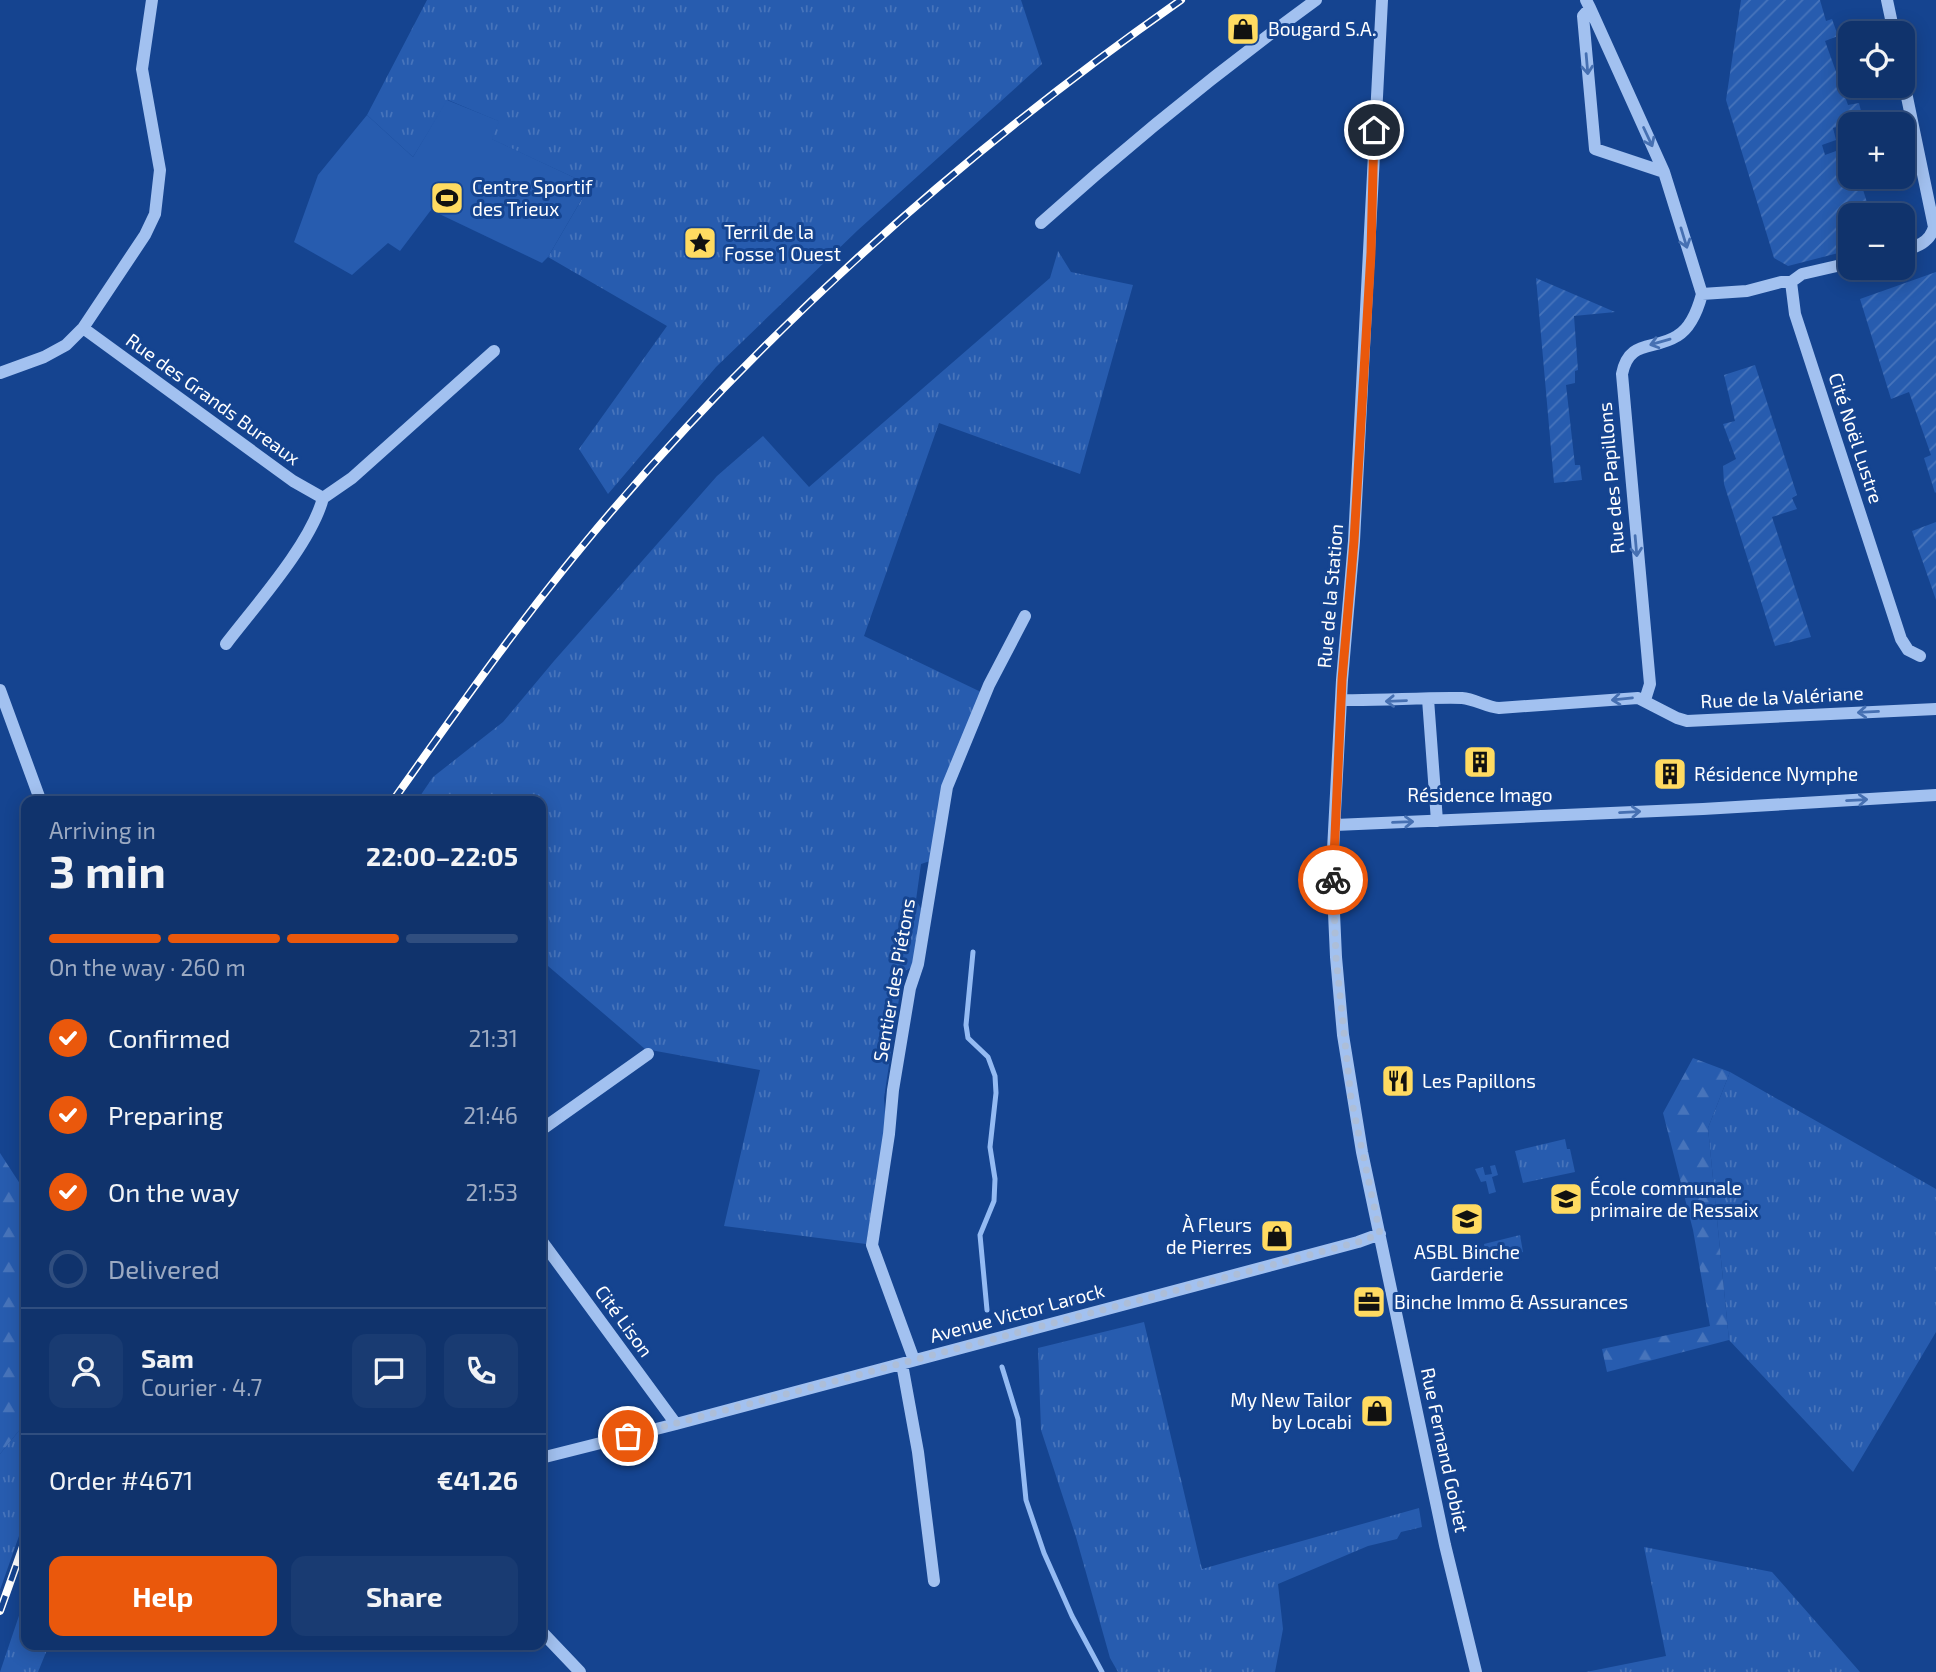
<!DOCTYPE html>
<html lang="en">
<head>
<meta charset="utf-8">
<style>
  body { margin:0; font-family:"Exo 2",sans-serif; background:#193b72; color:#f1f3f6; height:100vh; display:flex; flex-direction:column; font-size:26px; white-space:nowrap }
  * { box-sizing:border-box; margin:0 }
  p { font-size:23px; color:#9caac2 }
  .icon { flex:none; width:38px; height:38px; fill:none; stroke:currentColor; stroke-width:2; stroke-linecap:round; stroke-linejoin:round }
  .map { position:relative; flex:1; overflow:hidden }
  .panel { position:absolute; left:21px; top:796px; width:525px; height:854px; display:flex; flex-direction:column; background:#10336c; border-radius:14px; box-shadow:0 4px 18px #0003,0 0 0 2px #304e7f }
  .panel>* { flex:none }
  .controls { position:absolute; left:1838px; top:21px; display:grid; gap:14px }
  .controls a { display:grid; place-items:center; width:77px; height:77px; border-radius:14px; background:#10336c; box-shadow:0 4px 18px #0003,0 0 0 2px #304e7f; font-size:35px }
  .pin { position:absolute; display:grid; place-items:center; width:60px; height:60px; color:#fff; margin:-30px; border:4px solid #fff; border-radius:50%; box-shadow:0 2px 7px #0007 }
  .courier { position:absolute; display:grid; place-items:center; width:70px; height:70px; margin:-35px; border:5px solid #ea580c; border-radius:50%; background:#fff; color:#222; box-shadow:0 2px 9px #0007 }
  .overview em { font-style:normal; font-weight:700 }
  .overview div { display:flex; flex-direction:column-reverse }
  .overview { display:flex; align-items:center; justify-content:space-between; height:119px; padding:0 28px }
  h1 { font-size:46px; font-weight:700; line-height:52px }
  .bar { display:grid; grid-template-columns:repeat(4,1fr); gap:10px 7px; align-content:center; height:84px; padding:0 28px }
  .bar i { height:9px; border-radius:5px; background:#304e7f }
  .bar .on { background:#ea580c }
  .bar p { grid-column:span 4 }
  .line { display:flex; align-items:center; gap:18px; padding:0 28px; border-top:2px solid #304e7f }
  .line div { flex:1 }
  .round { display:grid; place-items:center; flex:none; width:74px; height:74px; border-radius:14px; background:#193b72 }
  ol { padding:0 28px; list-style:none }
  li { display:flex; align-items:center; gap:21px; height:77px }
  li p { margin-inline-start:auto }
  li .icon { padding:7px; border-radius:50%; background:#ea580c; color:#fff; stroke-width:4 }
  li:last-child { color:#9caac2 }
  li i { width:38px; height:38px; border:4px solid #304e7f; border-radius:50% }
  .primary-button { display:flex; gap:14px; margin-top:auto; padding:14px 28px }
  .primary-button a { flex:1; height:80px; border-radius:14px; background:#ea580c; color:#fff; font-size:28px; font-weight:700; line-height:80px; text-align:center }
  .primary-button a+a { background:#193b72; color:#f1f3f6 }
  .map>svg:first-child { display:block }
  .grass { fill:url(#grass-tufts) }
  .forest { fill:url(#forest-firs) }
  .park { fill:#275caf }
  .garden { fill:url(#garden-furrows) }
  .lines { fill:none; stroke-linecap:round; stroke-linejoin:round }
  .stream { stroke:#94bbf3; stroke-width:5 }
  .minor { stroke:#a2c1f0; stroke-width:12 }
  .rail-casing { stroke:#fff; stroke-width:8 }
  .rail { stroke:#154490; stroke-width:5; stroke-dasharray:16; stroke-linecap:butt }
  .oneway { stroke:#4670b2 }
  .done { stroke:#adbed8; stroke-width:7; stroke-dasharray:0 12.6 }
  .route { stroke:#ea580c; stroke-width:9 }
  .labels { text-anchor:middle; stroke-width:6; stroke-linejoin:round; paint-order:stroke }
  .poi-label { font-size:19px; fill:#fff; stroke:#154490; text-anchor:start }
  .street-label { font-size:19px; fill:#fff; stroke:#154490 }
</style>
</head>
<body>
<div class="map">
<svg width="1936" height="1672" viewBox="0 0 1936 1672">
  <defs>
    <pattern id="grass-tufts" width="24" height="20" patternUnits="userSpaceOnUse" patternTransform="scale(1.75)"><rect width="24" height="20" fill="#275caf"/><path d="M3 7l-1-3M5 7V3M7 7l1-3M15 17l-1-3M17 17v-4M19 17l1-3" fill="none" stroke="#4774bb"/></pattern>
    <pattern id="forest-firs" width="22" height="20" patternUnits="userSpaceOnUse" patternTransform="scale(1.75)"><rect width="22" height="20" fill="#275caf"/><path d="M5 1l3.5 6h-7zM16 11l3.5 6h-7z" fill="#4774bb"/></pattern>
    <pattern id="garden-furrows" width="10" height="10" patternUnits="userSpaceOnUse" patternTransform="scale(1.75)"><rect width="10" height="10" fill="#275caf"/><path d="M-1 1l2-2M0 10L10 0M9 11l2-2" fill="none" stroke="#4774bb"/></pattern>
  </defs>
  <rect width="100%" height="100%" fill="#154490"/>
  <path class="grass" d="M427,0h594l21,64 -184,166 -142,137 -108,127 -29,-45 88,-123 -119,-69 42,-72 -99,-46 7,-18 -50,-21 -35,57 -46,-42z
    M1058,251l13,21 62,13 -53,189 -141,-51 -75,213 117,56 -51,169 -9,3 -5,36 6,10 -10,57 -9,5 -19,126 2,30 -20,116 -142,-18 36,-156 -115,-21 -104,-89v-158h-125l17,-25 70,-55 51,-61 163,-185 46,-40 46,51 241,-209z
    M1730,1072l206,117v143l-83,140 -124,-132 -21,-212z
    M1565,1139l2,10h3l5,23 -52,11 -8,-32z
    M1495,1165l3,10 -6,2 4,15 -7,2 -3,-13 -5,1 -6,-13 8,-2 2,8 7,-1 -2,-8z
    M1520,1235l3,17 -36,8 -3,-16z
    M1144,1322l58,247 217,-61 3,19 -21,5 -4,7 -29,7 -90,38 5,45 -8,43h-157l-8,-14 -34,-121 -35,-107 -3,-82z
    M26,1422v94l-26,74v-136z
    M1644,1547l128,25 88,100h-274l80,-16z
    M26,1595v50h23l-11,27h-38z"/>
  <path class="forest" d="M1693,1058l37,14 -22,56 21,212 -122,32 -5,-23 108,-23 -17,-96 -30,-117z
    M0,1153l26,40v26l-5,38 5,7v158l-26,32z"/>
  <path class="park" d="M447,100l52,21 -7,18 98,46 -42,72 -6,6 -111,-53 -31,41 -12,-8 -36,32 -58,-33 24,-67 49,-60 46,42z"/>
  <path class="garden" d="M1741,0h79l6,21 6,-2 6,17 -13,5 23,64 11,-2 4,16 -30,9 3,12 -14,5 3,10 25,-9v31h9l12,38h-21v35l-62,16 -14,-8 -48,-158z
    M1936,272v220l-1,1 -11,-35 7,-3 -22,-63 -18,7 -31,-100z
    M1536,278l79,34 -41,4 4,54 -3,1v12l-9,2 9,80h5l2,15 -28,3z
    M1755,365l42,130 -5,3 5,11 -25,8 39,120 -36,9 -51,-162 -1,-18 13,-7 -13,-35 12,-3 -11,-46z
    M1936,522v78l-24,-69z"/>
  <g class="lines">
    <path class="stream" d="M973,952l-7,73 2,13 20,19 7,19 1,17 -6,54 5,32 -1,22 -14,34 7,75
      M1002,1367l16,52 8,81 18,53 28,63 30,56"/>
    <path class="minor" d="M1382,0l-28,541 -12,139 -10,189 4,88 7,78 19,117 83,393 31,127
      M1586,0l4,8 -7,8 12,133 69,23 38,122c-4,15 -11,34 -25,42 -24,15 -48,3 -55,38l28,310 -5,16
      M1887,0l7,33
      M1590,8l74,164
      M1902,73l32,154c-4,15 -17,20 -32,24
      M1041,223c88,-79 179,-153 275,-223
      M1850,263l-48,11 -11,8 4,32 106,325 7,11 12,6
      M1702,294l45,-3 34,-9h10
      M83,328l210,153 30,17 29,-20 142,-127
      M0,373l44,-16 22,-12 17,-17 62,-93 10,-21 5,-44 -18,-101 10,-69
      M226,644c29,-38 85,-100 97,-146
      M0,690l41,112
      M1428,699l9,122
      M1341,700c41,1 81,-3 121,-2 13,1 24,9 37,10l139,-10 39,20 10,3 249,-12
      M1335,825l368,-16 233,-14
      M541,1130l107,-76
      M541,1240l135,184
      M914,1360l-42,-115 17,-111 4,-44 17,-102 8,-24 29,-177 42,-102 36,-69
      M902,1364l16,88 16,129
      M541,1458l135,-34 682,-182 22,-8
      M541,1631l39,41"/>
    <defs>
      <path id="rail" d="M392,802c70,-99 140,-198 219,-290 166,-194 361,-366 570,-512
        M0,1611l26,-73"/>
    </defs>
    <use href="#rail" class="rail-casing"/>
    <use href="#rail" class="rail"/>
  </g>
  <defs><path id="oneway-shaft" d="M-6 0H5M1.5-3L5.5 0L1.5 3" fill="none" stroke-width="1.6" stroke-linecap="round" stroke-linejoin="round" transform="scale(1.75)"/></defs>
  <g class="oneway">
    <use href="#oneway-shaft" transform="translate(1587 64) rotate(85)"/>
    <use href="#oneway-shaft" transform="translate(1648 137) rotate(65)"/>
    <use href="#oneway-shaft" transform="translate(1684 238) rotate(73)"/>
    <use href="#oneway-shaft" transform="translate(1660 342) rotate(164)"/>
    <use href="#oneway-shaft" transform="translate(1636 546) rotate(85)"/>
    <use href="#oneway-shaft" transform="translate(1622 699) rotate(174)"/>
    <use href="#oneway-shaft" transform="translate(1396 701) rotate(178)"/>
    <use href="#oneway-shaft" transform="translate(1868 712) rotate(177)"/>
    <use href="#oneway-shaft" transform="translate(1857 800) rotate(-3)"/>
    <use href="#oneway-shaft" transform="translate(1630 812) rotate(-3)"/>
    <use href="#oneway-shaft" transform="translate(1403 822) rotate(-2)"/>
  </g>
  <g class="lines">
    <path class="done" d="M628,1436l730,-194 22,-8 -29,-136 -15,-141 -3,-77"/>
    <path class="route" d="M1333,880l9,-200 12,-139 17,-288 3,-123"/>
  </g>
  <defs>
    <symbol id="shop-square" viewBox="-11 -11 22 22"><rect x="-9" y="-9" width="18" height="18" rx="4" fill="#ffdb61" stroke="#154490"/><path d="M-5-2.5h2.3a2.7 3.5 0 0 1 5.4 0H5L5.5 6h-11ZM-1.5-2.5h3a1.5 2.3 0 0 0-3 0Z" fill="#111"/></symbol>
    <symbol id="stadium-square" viewBox="-11 -11 22 22"><rect x="-9" y="-9" width="18" height="18" rx="4" fill="#ffdb61" stroke="#154490"/><path d="M0-5a6.5 5 0 1 0 0 10a6.5 5 0 1 0 0-10ZM-3.5-1.8h7v3.6h-7Z" fill="#111"/></symbol>
    <symbol id="sight-square" viewBox="-11 -11 22 22"><rect x="-9" y="-9" width="18" height="18" rx="4" fill="#ffdb61" stroke="#154490"/><path d="M0-6L1.8-2.2L6-1.7L2.9 1.2L3.7 5.4L0 3.3L-3.7 5.4L-2.9 1.2L-6-1.7L-1.8-2.2Z" fill="#111"/></symbol>
    <symbol id="building-square" viewBox="-11 -11 22 22"><rect x="-9" y="-9" width="18" height="18" rx="4" fill="#ffdb61" stroke="#154490"/><path d="M-4-6H4V6H1V3H-1V6H-4ZM-2.5-4.3h1.7v1.8h-1.7ZM.8-4.3h1.7v1.8H.8ZM-2.5-1h1.7V.8h-1.7ZM.8-1h1.7V.8H.8Z" fill="#111"/></symbol>
    <symbol id="restaurant-square" viewBox="-11 -11 22 22"><rect x="-9" y="-9" width="18" height="18" rx="4" fill="#ffdb61" stroke="#154490"/><path d="M-5-6h1v4h1v-4h1v4h1v-4h1v5L-1.5 .5V6h-2V.5L-5-1ZM5-6V6H3V1.5H1.5Q1.5-4 5-6Z" fill="#111"/></symbol>
    <symbol id="school-square" viewBox="-11 -11 22 22"><rect x="-9" y="-9" width="18" height="18" rx="4" fill="#ffdb61" stroke="#154490"/><path d="M0-5L7-2L0 1L-7-2ZM-4 1L0 2.5L4 1V4Q0 6-4 4Z" fill="#111"/></symbol>
    <symbol id="office-square" viewBox="-11 -11 22 22"><rect x="-9" y="-9" width="18" height="18" rx="4" fill="#ffdb61" stroke="#154490"/><path d="M-6-3h4V-5.5h4V-3h4V5H-6ZM-1-4.5V-3h2v-1.5ZM-6 0V1H6V0Z" fill="#111"/></symbol>
  </defs>
  <g fill-rule="evenodd">
    <use href="#shop-square" x="1224" y="10" width="38" height="38"/>
    <use href="#stadium-square" x="428" y="179" width="38" height="38"/>
    <use href="#sight-square" x="681" y="224" width="38" height="38"/>
    <use href="#building-square" x="1461" y="743" width="38" height="38"/>
    <use href="#building-square" x="1651" y="755" width="38" height="38"/>
    <use href="#restaurant-square" x="1379" y="1062" width="38" height="38"/>
    <use href="#school-square" x="1547" y="1180" width="38" height="38"/>
    <use href="#school-square" x="1448" y="1200" width="38" height="38"/>
    <use href="#shop-square" x="1258" y="1217" width="38" height="38"/>
    <use href="#office-square" x="1350" y="1283" width="38" height="38"/>
    <use href="#shop-square" x="1358" y="1392" width="38" height="38"/>
  </g>
  <g class="labels">
    <g class="poi-label">
      <text x="1268" y="36">Bougard S.A.</text>
      <text x="472" y="194">Centre Sportif<tspan x="472" dy="22">des Trieux</tspan></text>
      <text x="724" y="239">Terril de la<tspan x="724" dy="22">Fosse 1 Ouest</tspan></text>
      <text x="1694" y="781">Résidence Nymphe</text>
      <text x="1480" y="802" text-anchor="middle">Résidence Imago</text>
      <text x="1422" y="1088">Les Papillons</text>
      <text x="1590" y="1195">École communale<tspan x="1590" dy="22">primaire de Ressaix</tspan></text>
      <text x="1252" y="1232" text-anchor="end">À Fleurs<tspan x="1252" dy="22">de Pierres</tspan></text>
      <text x="1467" y="1259" text-anchor="middle">ASBL Binche<tspan x="1467" dy="22">Garderie</tspan></text>
      <text x="1394" y="1309">Binche Immo &amp; Assurances</text>
      <text x="1352" y="1407" text-anchor="end">My New Tailor<tspan x="1352" dy="22">by Locabi</tspan></text>
    </g>
    <g class="street-label">
      <text transform="translate(213 399) rotate(36)" y="7">Rue des Grands Bureaux</text>
      <text transform="translate(1856 438) rotate(72)" y="7">Cité Noël Lustre</text>
      <text transform="translate(1611 478) rotate(-95)" y="7">Rue des Papillons</text>
      <text transform="translate(1330 596) rotate(-85)" y="7">Rue de la Station</text>
      <text transform="translate(1782 697) rotate(-3)" y="7">Rue de la Valériane</text>
      <text transform="translate(894 980) rotate(-80)" y="7">Sentier des Piétons</text>
      <text transform="translate(1017 1313) rotate(-15)" y="7">Avenue Victor Larock</text>
      <text transform="translate(624 1321) rotate(54)" y="7">Cité Lison</text>
      <text transform="translate(1445 1450) rotate(78)" y="7">Rue Fernand Gobiet</text>
    </g>
  </g>
</svg>
<div class="controls">
<a><svg class="icon" aria-label="locate" viewBox="0 0 24 24"><circle cx="12" cy="12" r="6"/><path d="M12 2v4M12 18v4M2 12h4M18 12h4"/></svg></a>
<a>+</a>
<a>−</a>
</div>
<div class="pin" style="left:628px;top:1436px;background:#ea580c"><svg class="icon" aria-label="bag" viewBox="0 0 24 24"><path d="M5 8h14l-1 12H6zM9 8a3 3 0 0 1 6 0"/></svg></div>
<div class="pin" style="left:1374px;top:130px;background:#1f2937"><svg class="icon" aria-label="home" viewBox="0 0 24 24"><path d="M3 11l9-7 9 7M6 9v11h12V9"/></svg></div>
<div class="courier" style="left:1333px;top:880px"><svg class="icon" aria-label="bike" viewBox="0 0 24 24"><circle cx="6" cy="16" r="4"/><circle cx="18" cy="16" r="4"/><path d="M6 16l4-8h5l3 8M10 8l3 8H6M13 5h3"/></svg></div>
<section class="panel">
<div class="overview"><div><h1>3 min</h1><p>Arriving in</p></div><em>22:00–22:05</em></div>
<div class="bar"><i class="on"></i><i class="on"></i><i class="on"></i><i></i><p>On the way · 260 m</p></div>
<ol>
<li><svg class="icon" aria-label="check" viewBox="0 0 24 24"><path d="M5 12l5 5 9-10"/></svg>Confirmed<p>21:31</p></li>
<li><svg class="icon" aria-label="check" viewBox="0 0 24 24"><path d="M5 12l5 5 9-10"/></svg>Preparing<p>21:46</p></li>
<li><svg class="icon" aria-label="check" viewBox="0 0 24 24"><path d="M5 12l5 5 9-10"/></svg>On the way<p>21:53</p></li>
<li><i></i>Delivered</li>
</ol>
<div class="line" style="height:126px"><a class="round"><svg class="icon" aria-label="person" viewBox="0 0 24 24"><circle cx="12" cy="8" r="4"/><path d="M4 21q1-7 8-7t8 7"/></svg></a><div><b>Sam</b><p>Courier · 4.7</p></div><a class="round"><svg class="icon" aria-label="chat" viewBox="0 0 24 24"><path d="M4 5h16v11H9l-5 4z"/></svg></a><a class="round"><svg class="icon" aria-label="phone" viewBox="0 0 24 24"><path d="M5 4h4l2 5-3 2q2 4 5 5l2-3 5 2v4C11 20 4 13 5 4z"/></svg></a></div>
<div class="line" style="height:91px"><div>Order #4671</div><b>€41.26</b></div>
<div class="primary-button"><a>Help</a><a>Share</a></div>
</section>
</div>
</body>
</html>
